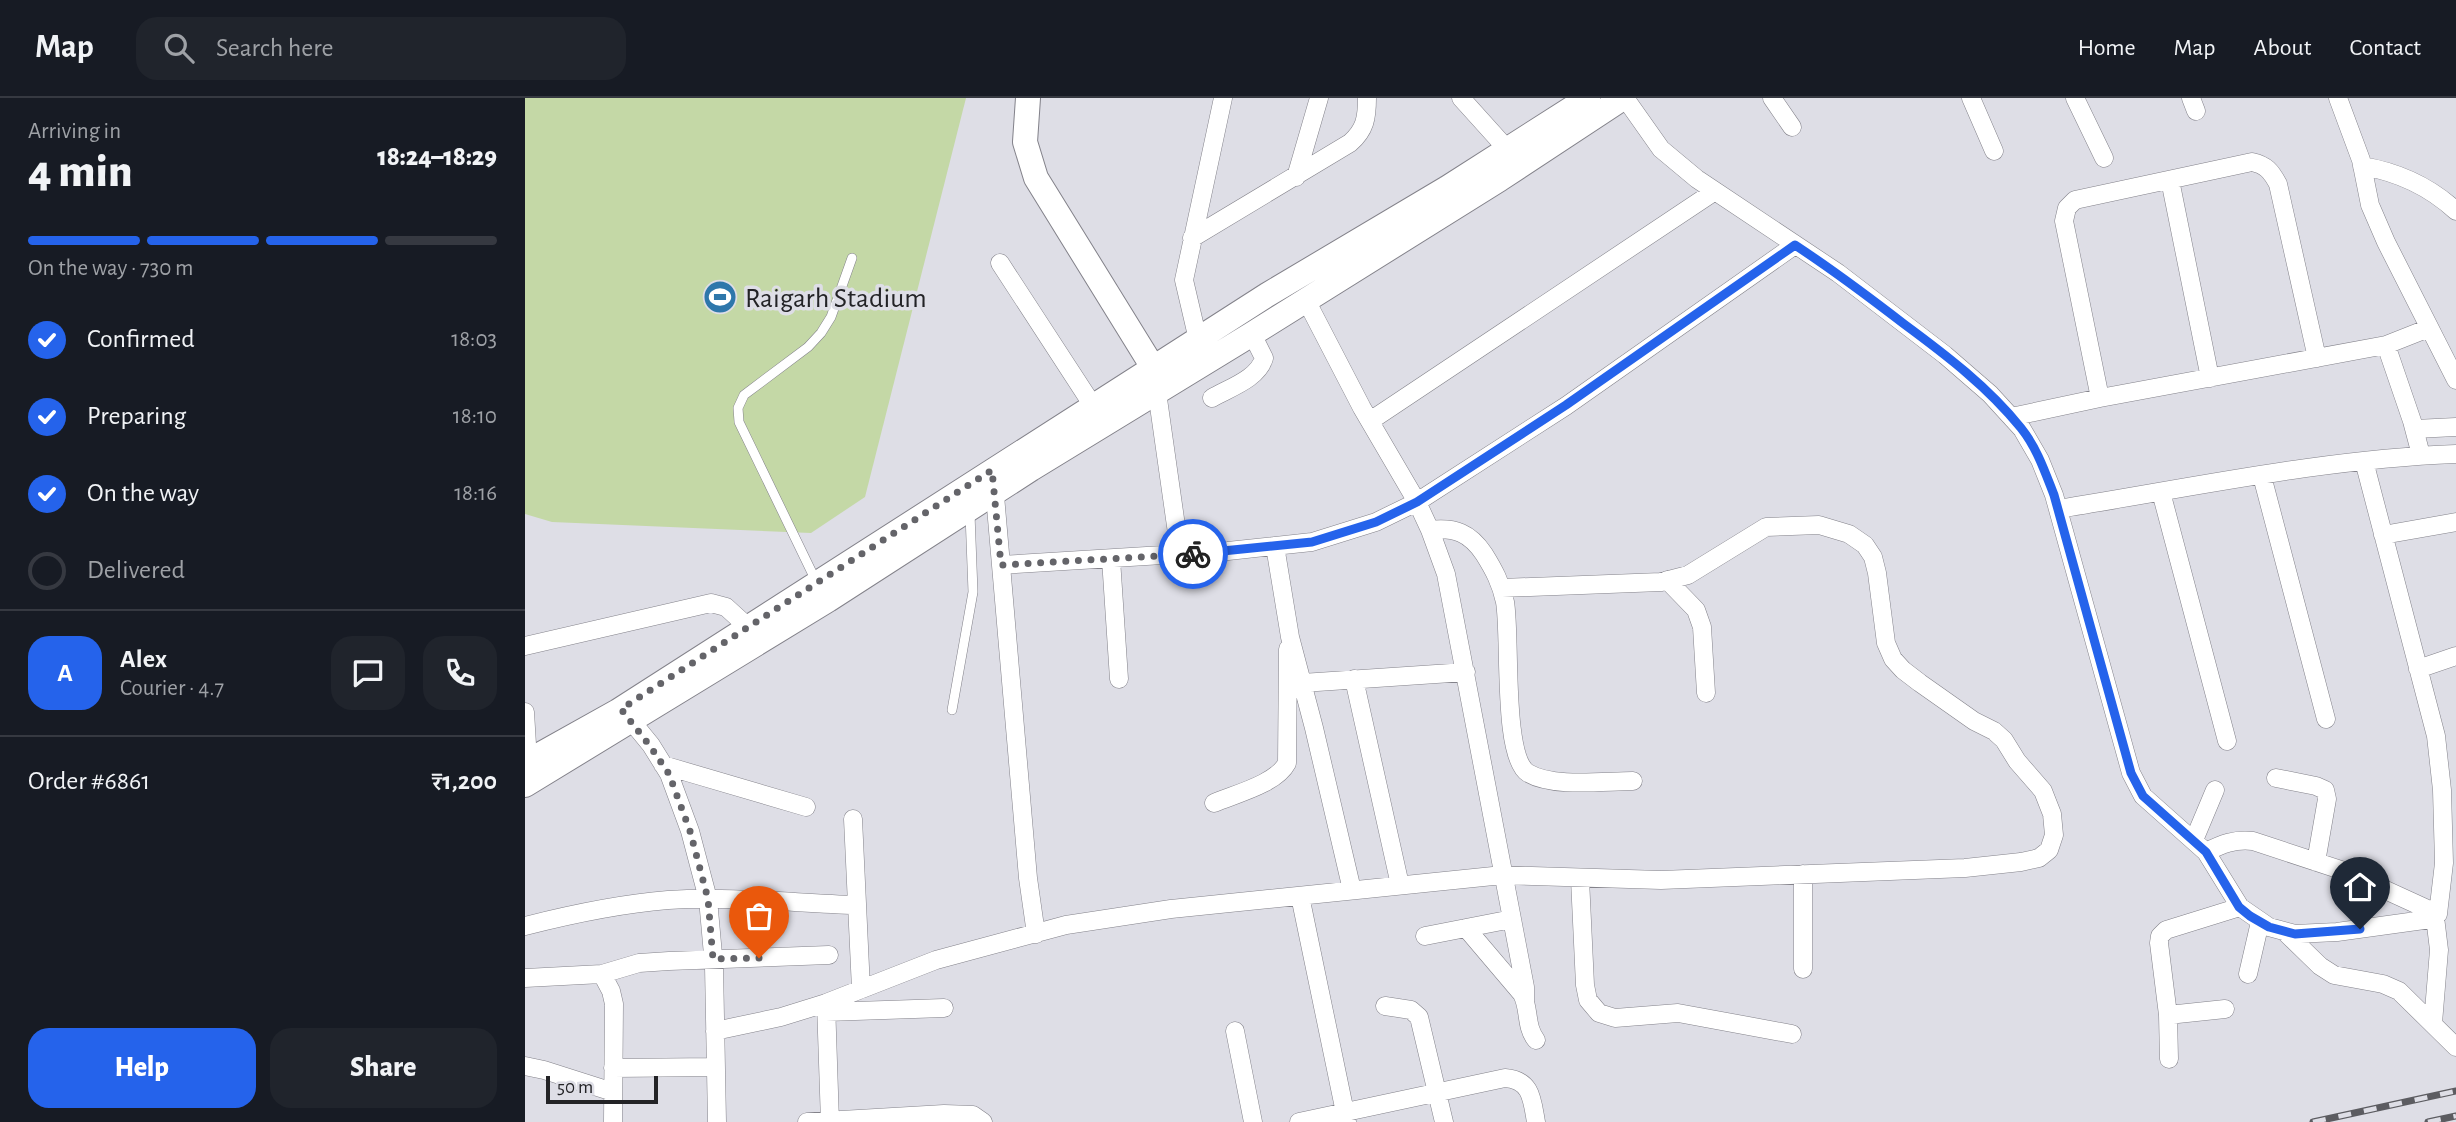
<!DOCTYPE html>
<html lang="en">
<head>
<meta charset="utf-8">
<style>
  body { margin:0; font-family:"Alegreya Sans",sans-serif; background:#20242c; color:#f1f3f6; height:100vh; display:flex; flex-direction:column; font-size:26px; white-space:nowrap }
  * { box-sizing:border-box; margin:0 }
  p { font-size:23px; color:#9ea1a6 }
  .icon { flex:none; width:38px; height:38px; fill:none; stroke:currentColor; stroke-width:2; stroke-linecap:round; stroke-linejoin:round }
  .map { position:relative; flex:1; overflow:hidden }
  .details { display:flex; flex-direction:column; background:#171b24; width:525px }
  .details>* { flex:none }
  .scale { position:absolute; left:21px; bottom:18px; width:112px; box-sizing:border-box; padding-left:7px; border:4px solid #232326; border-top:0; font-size:19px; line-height:24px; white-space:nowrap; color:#232326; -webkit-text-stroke:5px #dedee6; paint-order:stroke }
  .pin { position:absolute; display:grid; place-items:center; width:60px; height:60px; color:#fff; margin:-72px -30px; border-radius:50% 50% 50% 0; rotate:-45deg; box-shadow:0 0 7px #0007 }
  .pin .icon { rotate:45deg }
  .courier { position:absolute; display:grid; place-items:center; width:70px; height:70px; margin:-35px; border:5px solid #2563eb; border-radius:50%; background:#fff; color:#222; box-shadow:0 2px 9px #0007 }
  .head em { font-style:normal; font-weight:800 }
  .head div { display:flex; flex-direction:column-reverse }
  .head { display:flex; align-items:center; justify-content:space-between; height:119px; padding:0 28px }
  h1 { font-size:46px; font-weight:800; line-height:52px }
  .bar { display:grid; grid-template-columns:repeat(4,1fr); gap:10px 7px; align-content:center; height:84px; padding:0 28px }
  .bar i { height:9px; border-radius:5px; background:#363941 }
  .bar .on { background:#2563eb }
  .bar p { grid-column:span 4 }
  .line { display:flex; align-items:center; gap:18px; padding:0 28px; border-top:2px solid #363941 }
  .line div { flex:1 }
  .round { display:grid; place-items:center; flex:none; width:74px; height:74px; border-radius:21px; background:#20242c }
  ol { padding:0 28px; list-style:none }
  li { display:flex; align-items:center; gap:21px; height:77px }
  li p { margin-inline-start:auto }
  li .icon { padding:7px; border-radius:50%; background:#2563eb; color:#fff; stroke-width:4 }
  li:last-child { color:#9ea1a6 }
  li i { width:38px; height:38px; border:4px solid #363941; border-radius:50% }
  .button { display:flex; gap:14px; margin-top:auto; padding:14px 28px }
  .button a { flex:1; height:80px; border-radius:21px; background:#2563eb; color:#fff; font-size:28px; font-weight:800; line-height:80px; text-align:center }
  .button a+a { background:#20242c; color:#f1f3f6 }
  header { display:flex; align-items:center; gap:42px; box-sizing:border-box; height:98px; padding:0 35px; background:#171b24; border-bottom:2px solid #363941 }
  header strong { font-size:33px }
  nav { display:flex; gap:38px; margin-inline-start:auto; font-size:24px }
  .search { width:490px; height:63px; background:#20242c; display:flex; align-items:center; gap:18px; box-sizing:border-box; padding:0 24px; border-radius:21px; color:#9ea1a6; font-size:26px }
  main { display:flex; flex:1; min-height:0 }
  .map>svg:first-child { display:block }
  .green { fill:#c4d8a6 }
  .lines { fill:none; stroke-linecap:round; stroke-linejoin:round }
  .lane-casing { stroke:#83828a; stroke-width:10 }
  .street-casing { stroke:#83828a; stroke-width:19 }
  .secondary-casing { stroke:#83828a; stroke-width:26 }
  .lane { stroke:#fff; stroke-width:9 }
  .street { stroke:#fff; stroke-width:18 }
  .secondary { stroke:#fff; stroke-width:24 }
  .rail-casing { stroke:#5c5c61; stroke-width:7 }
  .rail { stroke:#dedee6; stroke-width:4.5; stroke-dasharray:13; stroke-linecap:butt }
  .done { stroke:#646469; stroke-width:7; stroke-dasharray:0 12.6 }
  .route { stroke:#2563eb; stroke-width:9 }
  .labels { text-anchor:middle; stroke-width:7; stroke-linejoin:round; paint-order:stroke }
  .poi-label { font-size:28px; fill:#232326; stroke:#dedee6; text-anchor:start }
</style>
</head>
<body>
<header>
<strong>Map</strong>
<div class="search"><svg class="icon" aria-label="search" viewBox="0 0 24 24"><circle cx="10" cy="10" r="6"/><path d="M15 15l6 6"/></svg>Search here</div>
<nav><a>Home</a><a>Map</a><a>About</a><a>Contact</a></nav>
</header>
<main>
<section class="details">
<div class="head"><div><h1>4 min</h1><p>Arriving in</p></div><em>18:24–18:29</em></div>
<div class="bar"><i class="on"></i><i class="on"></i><i class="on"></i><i></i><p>On the way · 730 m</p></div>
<ol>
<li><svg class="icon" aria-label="check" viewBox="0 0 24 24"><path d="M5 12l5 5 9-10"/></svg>Confirmed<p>18:03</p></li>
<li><svg class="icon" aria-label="check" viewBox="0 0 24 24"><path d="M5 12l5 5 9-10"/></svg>Preparing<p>18:10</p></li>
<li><svg class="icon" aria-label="check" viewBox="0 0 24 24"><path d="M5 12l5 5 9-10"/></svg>On the way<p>18:16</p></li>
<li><i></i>Delivered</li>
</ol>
<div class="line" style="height:126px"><b class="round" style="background:#2563eb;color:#fff">A</b><div><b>Alex</b><p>Courier · 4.7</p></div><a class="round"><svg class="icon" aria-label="chat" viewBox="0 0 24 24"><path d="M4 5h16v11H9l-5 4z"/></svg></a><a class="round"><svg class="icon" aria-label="phone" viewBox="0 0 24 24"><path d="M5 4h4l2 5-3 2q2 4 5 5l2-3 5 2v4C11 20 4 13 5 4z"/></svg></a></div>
<div class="line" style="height:91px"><div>Order #6861</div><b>₹1,200</b></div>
<div class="button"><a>Help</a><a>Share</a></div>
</section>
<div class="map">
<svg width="1931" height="1024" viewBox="0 0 1931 1024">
  <rect width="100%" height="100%" fill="#dedee6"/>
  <path class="green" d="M0,0h441l-101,399 -54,36 -259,-11 -27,-8z"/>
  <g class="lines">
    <defs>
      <path id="lane" d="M291,483l-77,-159 -1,-14 6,-13 64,-48 13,-14 10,-16 21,-59
        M427,612l21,-118 -3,-78"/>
      <path id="street" d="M936,0l46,51
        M1100,0l36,51 36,30 141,94 107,82 45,39 32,35 18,31 14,35 77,278 12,23 63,56 34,55 29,20 26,7 42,-2 94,-13 7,-5 6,-51 -2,-73 -6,-54 -72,-275
        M1247,0l20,29
        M1446,0l23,53
        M1550,0l29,60
        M1666,0l5,13
        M1813,0l23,62 9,45 16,37 70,138
        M1837,68c36,6 67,20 94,45
        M771,79l23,-79
        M1645,82l40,198
        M667,140l158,-95c15,-13 17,-25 17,-45
        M475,165l99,152
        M781,202l56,108 55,94 13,28 16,44 79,413v14
        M673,242l-14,-60 39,-182
        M1861,247l26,76 9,34
        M632,294l23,162
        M687,300c17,-10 46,-19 52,-40l-12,-24
        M1575,300l-36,-177 3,-13 8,-8 177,-38c14,3 19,9 26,22l39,174
        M1486,319l89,-19 286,-53 43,-17
        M845,323l345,-230
        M1890,331l41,-2
        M1737,378l64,243
        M469,386l34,394 8,56
        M1636,394l66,249
        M1533,411c132,-21 264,-50 398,-55
        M905,432c25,-3 40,3 54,24 10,16 17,29 21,48 6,34 -3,155 23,171 25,15 76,8 105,8
        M1858,437l73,-13
        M750,448l15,91 24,91 38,162
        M586,461l8,120
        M476,467l227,-14 84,-9 64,-20 41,-20 149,-96 229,-161
        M1142,482l29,30 6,17 4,66
        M0,548l186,-43 15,4 22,20
        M1893,571l38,-13
        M829,581l46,206
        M777,585l164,-11
        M0,614l3,49
        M99,614l27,33 18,29 21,57 18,68 6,67 3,156
        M138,667l143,42
        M1751,680l40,8 9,4 2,9 -11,63
        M689,705c21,-9 62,-19 73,-40l1,-114
        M328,721l8,170
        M1669,742l21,-50
        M1681,754c16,-8 28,-13 47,-11l91,30 94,43
        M1055,781l5,106 3,15 11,13 16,5 63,-5 114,21
        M775,798l47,226
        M0,828c47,-12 94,-22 143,-26 62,-4 126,3 188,5
        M941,830l56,66c8,15 3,32 14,46
        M1760,834l35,34 14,9 49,9 16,7 57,56
        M900,838l87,-17
        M1278,871v-95
        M77,876l9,17 3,13 -1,118
        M1723,876l12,-52
        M0,880l77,-4 37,-11 30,-2 160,-6
        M301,905l4,119
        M860,908l26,4 8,7 25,105
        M301,914l118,-4
        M1643,917l57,-6
        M1908,925l6,-73 -4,-33
        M190,933l66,-14 45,-14 110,-43 130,-35 105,-16 332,-34 158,5 304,-12 56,-6 18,-4 10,-8 5,-15 -2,-21 -9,-23 -26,-30 -13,-21 -10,-9 -20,-10 -54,-38 -17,-13 -10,-11 -7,-16 -9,-70 -4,-16 -8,-12 -16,-11 -30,-9 -53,2 -78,48 -27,7 -159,6
        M710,933l18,91
        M1644,961l-1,-44 -9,-72 1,-7 6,-6 74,-23
        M0,968l19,4 69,22
        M88,970l103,-1
        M282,1024l137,-8 29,1 10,7
        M774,1024l206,-44c27,2 27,22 31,44"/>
      <path id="secondary" d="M503,0l-3,44 11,36 126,204
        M0,665l93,-52 649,-416 180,-107 141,-90
        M0,687l303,-185 203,-131 221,-135 248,-155 123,-81"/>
    </defs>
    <use href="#lane" class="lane-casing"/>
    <use href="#street" class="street-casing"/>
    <use href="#secondary" class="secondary-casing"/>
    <use href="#lane" class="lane"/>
    <use href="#street" class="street"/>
    <use href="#secondary" class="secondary"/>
    <defs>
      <path id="rail" d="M1788,1024l143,-31
        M1903,1024l28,-6"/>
    </defs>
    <use href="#rail" class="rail-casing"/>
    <use href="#rail" class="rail"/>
  </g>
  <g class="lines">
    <path class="done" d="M234,860l-46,1 -5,-60 -18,-68 -21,-57 -19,-28 -29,-37 371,-239 9,95 192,-11"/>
    <path class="route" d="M668,456l119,-12 64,-20 41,-20 149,-97 229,-160c38,25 74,52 109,79 42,31 84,63 117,104 16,20 24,44 33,67l77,278 12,23 63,56 33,55 11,9 19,11 26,7 65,-5"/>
  </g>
  <defs>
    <symbol id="stadium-disc" viewBox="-11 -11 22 22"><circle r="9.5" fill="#2e77ab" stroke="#dedee6"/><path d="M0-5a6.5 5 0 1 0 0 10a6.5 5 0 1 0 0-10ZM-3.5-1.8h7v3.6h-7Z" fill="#fff"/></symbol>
  </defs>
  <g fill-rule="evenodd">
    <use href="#stadium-disc" x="176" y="180" width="38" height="38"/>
  </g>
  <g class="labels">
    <g class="poi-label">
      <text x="220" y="209">Raigarh Stadium</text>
    </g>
  </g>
</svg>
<div class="scale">50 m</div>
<div class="pin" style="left:234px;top:860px;background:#ea580c"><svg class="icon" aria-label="bag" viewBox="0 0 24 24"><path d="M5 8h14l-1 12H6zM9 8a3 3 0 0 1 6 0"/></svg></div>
<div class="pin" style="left:1835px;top:831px;background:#1f2937"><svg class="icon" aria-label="home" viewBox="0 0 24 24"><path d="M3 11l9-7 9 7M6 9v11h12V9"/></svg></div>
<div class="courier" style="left:668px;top:456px"><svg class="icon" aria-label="bike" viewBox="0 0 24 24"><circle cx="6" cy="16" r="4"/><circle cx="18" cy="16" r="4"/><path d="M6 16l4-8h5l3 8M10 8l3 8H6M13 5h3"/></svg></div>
</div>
</main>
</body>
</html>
